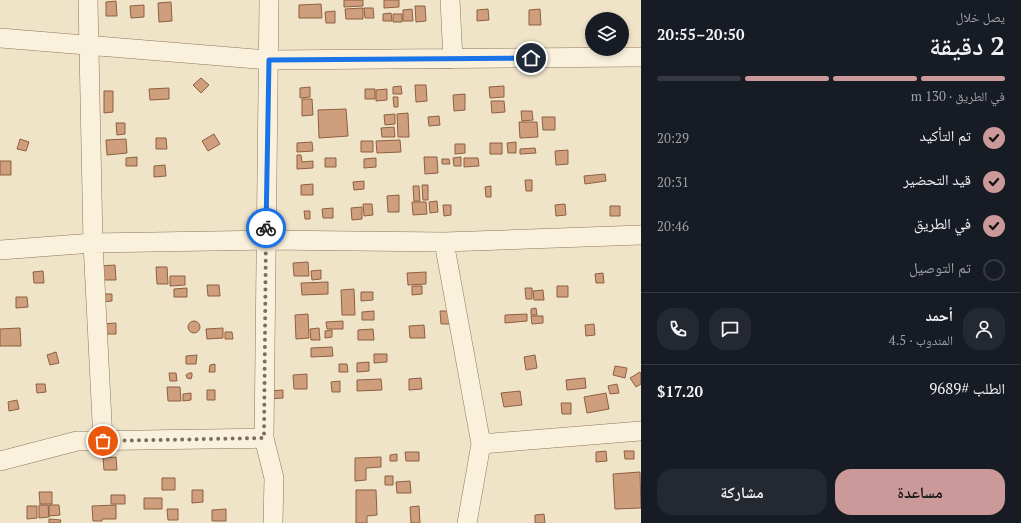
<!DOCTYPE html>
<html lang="ar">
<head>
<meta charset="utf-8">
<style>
  body { margin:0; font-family:"PT Serif","Noto Naskh Arabic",serif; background:#242831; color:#f1f3f6; direction:rtl; height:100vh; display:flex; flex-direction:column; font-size:15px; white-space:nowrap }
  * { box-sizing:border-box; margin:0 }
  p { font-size:13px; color:#9ea1a6 }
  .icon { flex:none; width:22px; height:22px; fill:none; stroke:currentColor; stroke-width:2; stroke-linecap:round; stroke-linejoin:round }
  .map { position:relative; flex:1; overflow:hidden; direction:ltr }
  .sheet { display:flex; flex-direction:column; background:#171b24; width:380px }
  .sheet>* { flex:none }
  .buttons { position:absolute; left:585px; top:12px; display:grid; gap:8px }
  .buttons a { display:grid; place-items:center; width:44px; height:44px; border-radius:50%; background:#171b24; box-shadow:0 2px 6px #0003; font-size:20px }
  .pin { position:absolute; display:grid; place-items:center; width:34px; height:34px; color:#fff; margin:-17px; border:2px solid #fff; border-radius:50%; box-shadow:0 1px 4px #0007 }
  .courier { position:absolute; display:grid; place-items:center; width:40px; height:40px; margin:-20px; border:3px solid #1a73e8; border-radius:50%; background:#fff; color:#222; box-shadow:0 1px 5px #0007 }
  .overview em { font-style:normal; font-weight:600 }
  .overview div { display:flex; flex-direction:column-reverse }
  .overview { display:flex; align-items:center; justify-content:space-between; height:68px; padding:0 16px }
  h1 { font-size:26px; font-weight:600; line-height:30px }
  .bar { display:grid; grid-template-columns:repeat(4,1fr); gap:6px 4px; align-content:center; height:48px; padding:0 16px }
  .bar i { height:5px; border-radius:3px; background:#363941 }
  .bar .current { background:#cc999b }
  .bar p { grid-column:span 4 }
  .line { display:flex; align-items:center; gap:10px; padding:0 16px; border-top:1px solid #363941 }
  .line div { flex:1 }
  .round { display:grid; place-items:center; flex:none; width:42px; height:42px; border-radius:16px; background:#242831 }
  ol { padding:0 16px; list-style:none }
  li { display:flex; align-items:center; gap:12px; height:44px }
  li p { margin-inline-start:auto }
  li .icon { padding:4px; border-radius:50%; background:#cc999b; color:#111; stroke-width:4 }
  li:last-child { color:#9ea1a6 }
  li i { width:22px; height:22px; border:2px solid #363941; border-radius:50% }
  .button { display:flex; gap:8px; margin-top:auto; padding:8px 16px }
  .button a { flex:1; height:46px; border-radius:16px; background:#cc999b; color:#111; font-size:16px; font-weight:600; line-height:46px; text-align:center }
  .button a+a { background:#242831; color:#f1f3f6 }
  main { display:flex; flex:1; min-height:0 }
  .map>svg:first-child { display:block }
  .building { fill:#cf9f7d; stroke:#8d5f41 }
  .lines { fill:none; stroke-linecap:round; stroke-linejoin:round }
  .minor-casing { stroke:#8d765c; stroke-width:20 }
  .minor { stroke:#faf1dc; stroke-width:19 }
  .done { stroke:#7c6e5b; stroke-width:4; stroke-dasharray:0 7.2 }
  .route { stroke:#1a73e8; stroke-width:5 }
</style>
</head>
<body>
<main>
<section class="sheet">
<div class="overview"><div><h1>2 دقيقة</h1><p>يصل خلال</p></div><em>20:50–20:55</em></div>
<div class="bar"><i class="current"></i><i class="current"></i><i class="current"></i><i></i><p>في الطريق · 130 m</p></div>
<ol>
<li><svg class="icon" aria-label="check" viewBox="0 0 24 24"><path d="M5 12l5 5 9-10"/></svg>تم التأكيد<p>20:29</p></li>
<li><svg class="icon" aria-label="check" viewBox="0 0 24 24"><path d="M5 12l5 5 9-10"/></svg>قيد التحضير<p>20:31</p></li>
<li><svg class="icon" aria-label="check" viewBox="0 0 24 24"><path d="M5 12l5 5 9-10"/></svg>في الطريق<p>20:46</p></li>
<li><i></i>تم التوصيل</li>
</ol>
<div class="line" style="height:72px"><a class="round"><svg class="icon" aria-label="person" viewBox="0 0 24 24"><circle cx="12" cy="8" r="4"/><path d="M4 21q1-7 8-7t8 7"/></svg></a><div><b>أحمد</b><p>المندوب · 4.5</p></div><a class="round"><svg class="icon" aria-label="chat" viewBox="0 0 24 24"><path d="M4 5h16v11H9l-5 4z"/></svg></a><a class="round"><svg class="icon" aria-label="phone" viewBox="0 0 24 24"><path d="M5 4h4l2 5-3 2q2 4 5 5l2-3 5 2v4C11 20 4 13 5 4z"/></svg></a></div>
<div class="line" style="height:52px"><div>الطلب #9689</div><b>$17.20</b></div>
<div class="button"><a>مساعدة</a><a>مشاركة</a></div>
</section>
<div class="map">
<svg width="641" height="523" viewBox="0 0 641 523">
  <rect width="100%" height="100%" fill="#f0e4c8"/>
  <path class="building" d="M344,0h19v6l-19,1z
    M384,0h15v7l-15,1z
    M116,1l1,15h-11v-14z
    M171,2l1,19 -13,1 -1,-19z
    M321,4l1,14h-23v-13z
    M144,5v12l-13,1 -1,-12z
    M415,6h10l1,15 -10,1z
    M363,8v11h-17l-1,-10z
    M364,8h9l1,10h-9z
    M412,9l1,12h-10v-11z
    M488,9l1,11 -12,1v-11z
    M540,9l1,16h-12v-15z
    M335,11v12h-9l-1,-11z
    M391,13l1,8h-9v-7z
    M393,14h9v8h-9z
    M201,78l8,7 -8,8 -8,-8z
    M415,85h11l1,16 -11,1z
    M401,86l1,8h-9v-7z
    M504,86v11l-14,1 -1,-11z
    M310,87v10l-10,1v-10z
    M169,88v11l-19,1 -1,-11z
    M365,89h10v10h-10z
    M387,89v11l-11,1v-11z
    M104,91h9v21l-9,1z
    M465,94v16l-11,1 -1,-16z
    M393,97h5v10h-4z
    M302,99h10l1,16 -11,1z
    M491,101h13l1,11 -13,1z
    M346,109l2,27 -29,2 -1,-28z
    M521,111h11l1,9 -11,1z
    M408,113l1,24h-11l-1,-23z
    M395,114v10l-10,1 -1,-10z
    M439,116l1,9 -11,1 -1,-9z
    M542,117h13v13h-12z
    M519,122h18l1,15 -18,1z
    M116,123h9v11l-8,1z
    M394,127l1,10h-13l-1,-9z
    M214,134l6,10 -12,7 -6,-10z
    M156,138h10l1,11h-11z
    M20,139l9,3 -3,9 -9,-2z
    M126,139l1,14 -20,2 -1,-15z
    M400,140l1,12 -24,1 -1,-12z
    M361,141h12v11h-12z
    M312,142l1,9 -16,1v-9z
    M516,142v11h-8l-1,-10z
    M490,143h12v11h-12z
    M455,144h10v9l-10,1z
    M535,148l1,5 -16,1v-5z
    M568,150v14l-12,1 -1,-14z
    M297,155h4l1,7 11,-1v7l-16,1z
    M137,157v9h-11v-8z
    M424,157h13l1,16 -13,1z
    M461,157v9h-7l-1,-8z
    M325,158h11v9h-11z
    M376,158v9l-12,1v-9z
    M464,158h14l1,8 -15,1z
    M442,159h7l1,5h-8z
    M0,161h11v14h-11z
    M165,165l1,11 -12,1v-11z
    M605,174l1,7 -21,3 -1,-8z
    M525,180h7v11h-6z
    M364,181v8l-10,1 -1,-8z
    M313,184v11h-12v-10z
    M422,185h6v15h-5z
    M413,186h6l1,15h-6z
    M491,186v11h-5l-1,-10z
    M399,195v17h-11l-1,-16z
    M437,201l1,11 -8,1 -1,-11z
    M412,202h14l1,12 -14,1z
    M363,204h9l1,11 -9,1z
    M565,204l1,11 -10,1 -1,-11z
    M443,205h8v10l-7,1z
    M610,206h10v10h-10z
    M362,207v12l-10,1 -1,-12z
    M333,208v10h-10l-1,-9z
    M304,211h6v8h-5z
    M308,262l1,14h-15l-1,-13z
    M115,265l1,15h-15l-1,-14z
    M156,267h11l1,17h-11z
    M321,270v9l-9,1 -1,-9z
    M43,271l1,12h-10l-1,-11z
    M426,272v12l-18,1 -1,-12z
    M603,273l1,10h-8l-1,-9z
    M170,276h15v9l-15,1z
    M328,282v12l-26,1 -1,-12z
    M207,285h12l1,11h-12z
    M412,286h10v8l-10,1z
    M557,286h11v11h-11z
    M187,288v9h-13v-8z
    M525,288h7v11h-6z
    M354,289l1,26h-13l-1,-25z
    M543,290l1,10h-10l-1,-9z
    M361,292h12v8l-12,1z
    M100,294h12v7l-12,1z
    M16,297h11l1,10 -12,1z
    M536,308l1,7h-6v-6z
    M374,311v9h-12v-8z
    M440,311h13v13h-12z
    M308,314l1,24 -13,1 -1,-24z
    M527,314v7l-22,2v-8z
    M531,316h12v7l-11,1z
    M343,321v8h-16l-1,-7z
    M188 327a6 6 0 1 1 12 0a6 6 0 1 1-12 0Z
    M116,323v11h-13l-1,-10z
    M594,324l1,11 -9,1 -1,-11z
    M424,325l1,13h-15l-1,-12z
    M20,328l1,18h-21v-17z
    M223,328v10l-16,1 -1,-10z
    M319,328l1,12h-9l-1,-11z
    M373,329l1,11h-16v-10z
    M332,330v7l-7,1v-7z
    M225,332h7l1,7h-8z
    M332,347l1,9 -22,1v-9z
    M56,352l3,11 -9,2 -3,-10z
    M374,354h13v8l-13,1z
    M197,355l-1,9h-10v-8z
    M535,355l2,13 -11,2 -2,-13z
    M369,362v9l-12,1v-9z
    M215,364v8h-6l1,-7z
    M339,364h8l1,8h-9z
    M615,366l12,2 -2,10 -12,-3z
    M640,372l1,2v10l-5,3 -6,-9z
    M169,373h7l1,8h-7z
    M189,373h3v3l-1,3 -4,-1 -1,-3z
    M307,374v15h-13l-1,-14z
    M421,378l1,11 -13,1v-11z
    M585,378l1,10 -19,2 -1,-10z
    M381,379l1,11 -25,1v-11z
    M340,381v11h-8l-1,-10z
    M36,384h9l1,8 -9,1z
    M617,384l2,9 -9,1 -2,-8z
    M167,387h13l1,14h-13z
    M207,390h8v10h-8z
    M283,390v8l-14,1v-8z
    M520,391l2,14 -18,2 -3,-14z
    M191,393v7l-8,1v-7z
    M606,393l3,16 -22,4 -3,-16z
    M17,400l2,9 -10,2 -1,-9z
    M561,403h10v11h-9z
    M606,451l1,10 -11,1v-10z
    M624,451h10v8h-9z
    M405,452h14v9h-13z
    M397,454v7h-7v-6z
    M116,457l1,13h-13l-1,-12z
    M381,457v10l-15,1v12l-11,1v-23z
    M640,472l1,36 -26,1 -2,-35z
    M385,476h8v9h-8z
    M162,478h13v12h-13z
    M410,481l1,12h-14l-1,-11z
    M192,490h11v12l-11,1z
    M356,490h20l1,25 -10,1v7h-11z
    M39,492h13v12h-12z
    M111,495h14v9h-14z
    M144,498h18v11h-18z
    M39,505h9l1,12 -10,1z
    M49,505h10l1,10 -11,1z
    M116,505v14h-14v2h-9l-1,-15z
    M27,506h10v12l-10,1z
    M419,506l1,17h-9l-1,-16z
    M167,509h11v11h-10z
    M226,509v12h-14v-11z
    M544,514l1,9h-10v-8z
    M49,519l12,1 -1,3h-11z"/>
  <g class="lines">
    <defs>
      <path id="minor" d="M88,0l5,243 10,198
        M269,0l-5,438 10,40 -1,45
        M450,0l3,59
        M0,38l269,22 372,-3
        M444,242l37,202 -14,79
        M0,250l93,-7 173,-3 178,2 197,-7
        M481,444l160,-13
        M0,461l77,-20 187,-3"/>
    </defs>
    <use href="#minor" class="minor-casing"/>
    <use href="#minor" class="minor"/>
  </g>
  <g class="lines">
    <path class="done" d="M103,441l161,-3 2,-210"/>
    <path class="route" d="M266,228l3,-168 262,-2"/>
  </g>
</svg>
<div class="buttons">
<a><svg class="icon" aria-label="layers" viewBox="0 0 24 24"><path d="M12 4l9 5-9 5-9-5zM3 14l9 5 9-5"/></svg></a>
</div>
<div class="pin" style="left:103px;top:441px;background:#ea580c"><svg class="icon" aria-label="bag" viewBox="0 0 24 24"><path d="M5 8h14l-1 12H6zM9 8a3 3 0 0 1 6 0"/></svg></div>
<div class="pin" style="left:531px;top:58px;background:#1f2937"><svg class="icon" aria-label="home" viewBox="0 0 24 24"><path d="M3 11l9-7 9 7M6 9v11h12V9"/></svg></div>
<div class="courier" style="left:266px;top:228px"><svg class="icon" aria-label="bike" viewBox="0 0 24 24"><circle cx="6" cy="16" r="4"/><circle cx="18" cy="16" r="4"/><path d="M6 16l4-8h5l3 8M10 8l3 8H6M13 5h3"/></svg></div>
</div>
</main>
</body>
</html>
